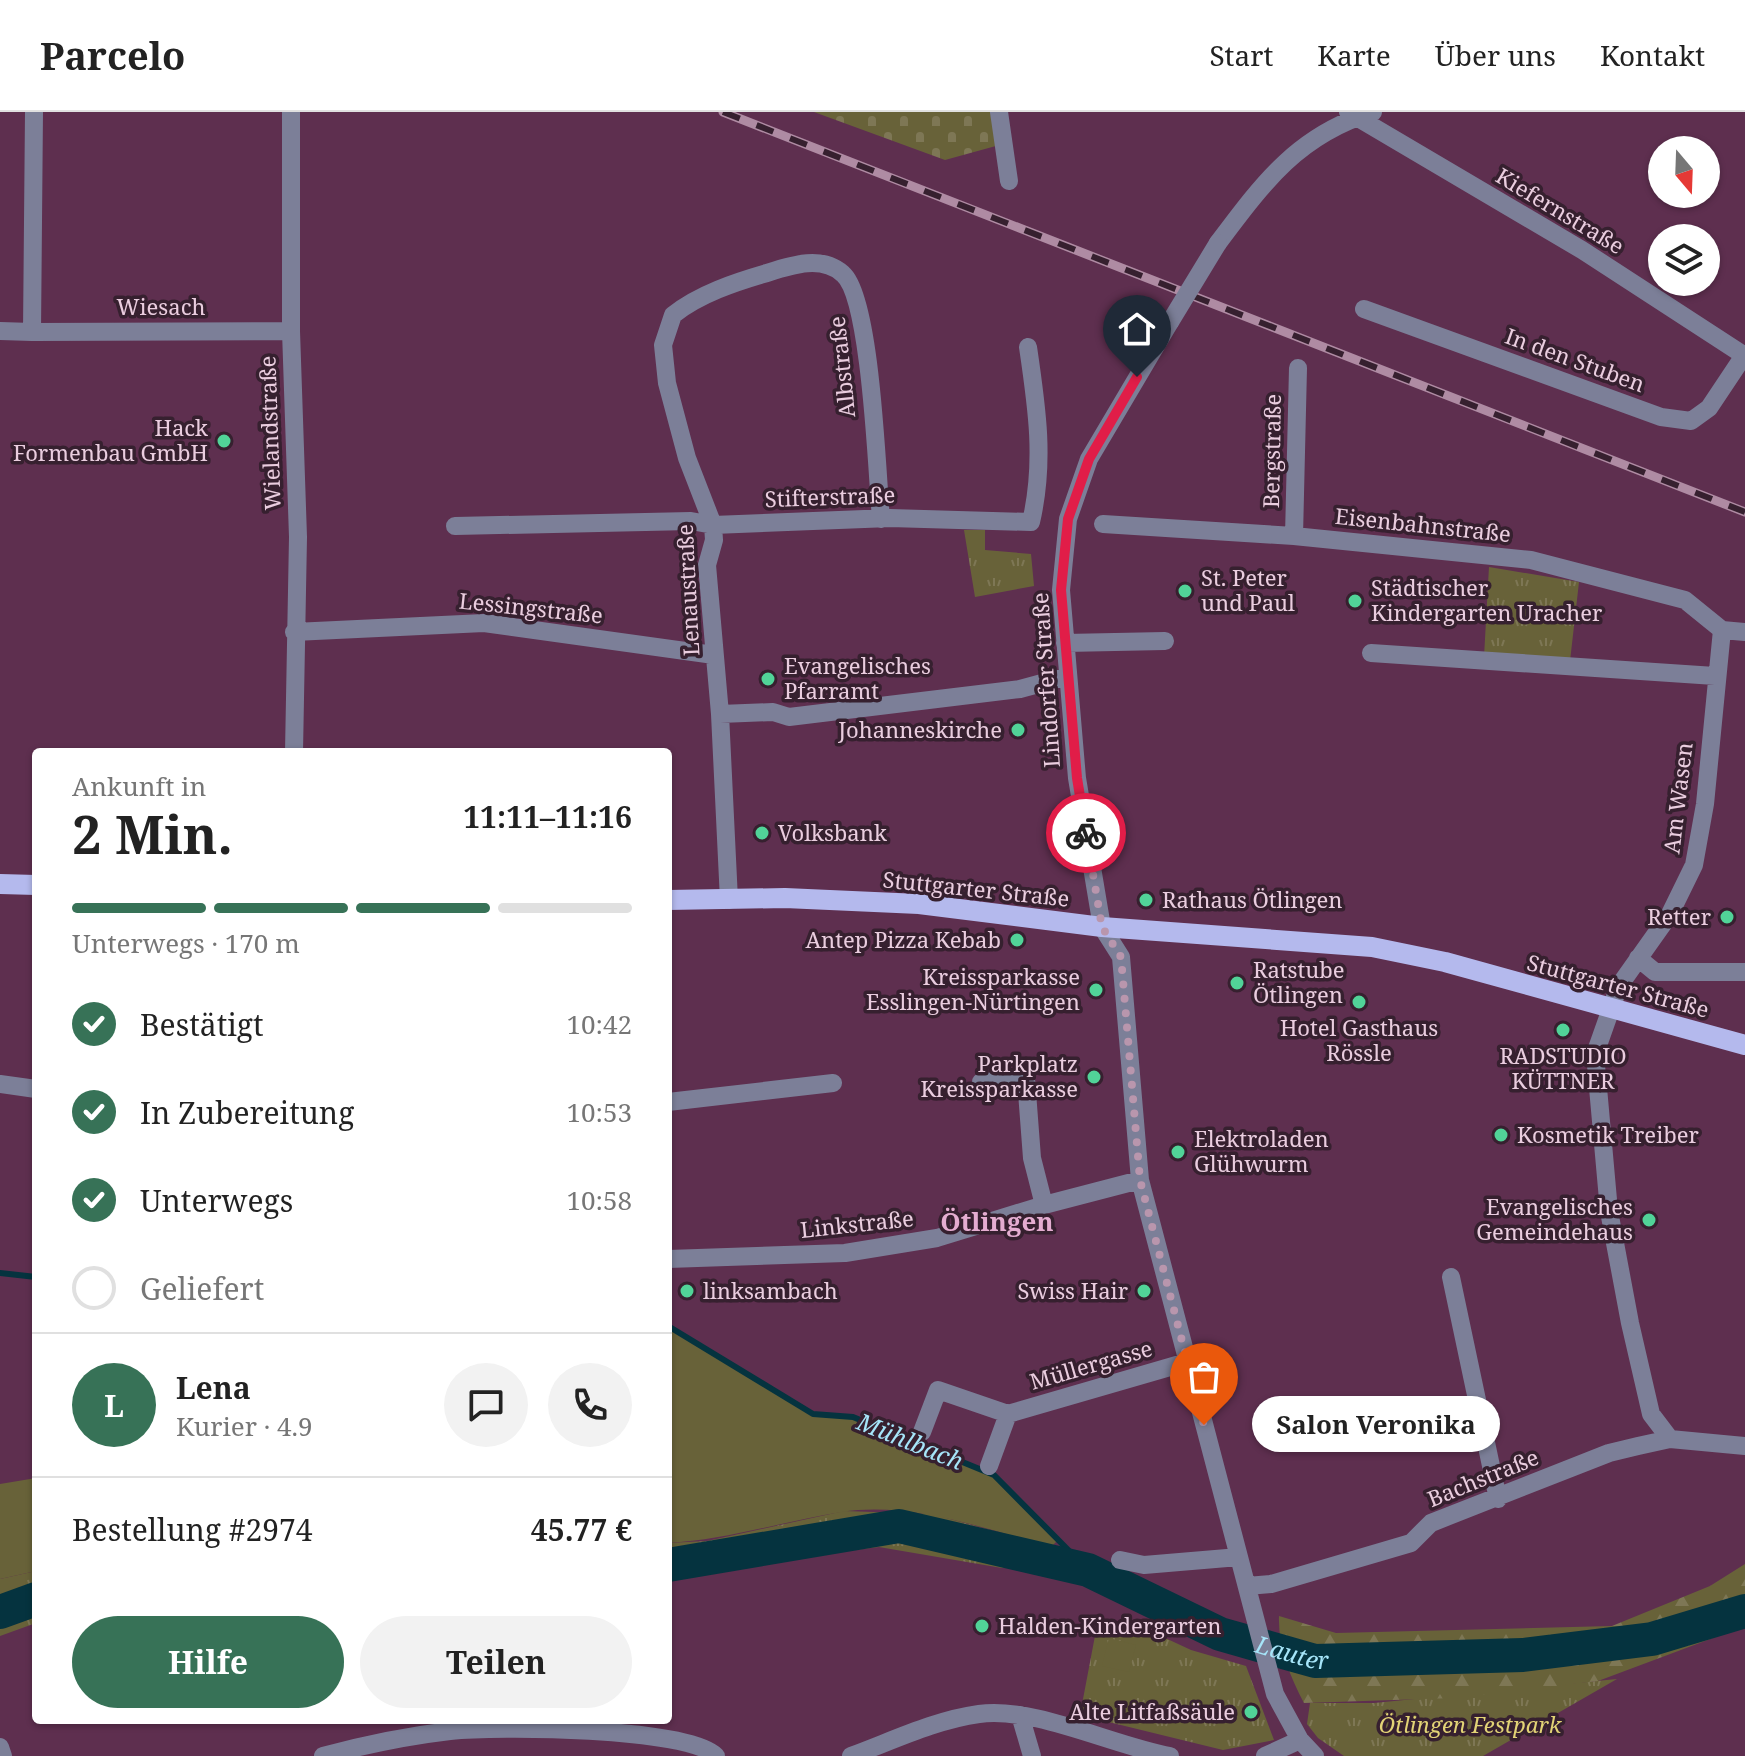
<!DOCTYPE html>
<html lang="de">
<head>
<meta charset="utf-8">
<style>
  body { margin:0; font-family:"Noto Serif",serif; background:#f2f2f2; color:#222; height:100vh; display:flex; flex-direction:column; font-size:30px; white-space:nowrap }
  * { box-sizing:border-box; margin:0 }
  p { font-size:26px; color:#767676 }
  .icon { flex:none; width:44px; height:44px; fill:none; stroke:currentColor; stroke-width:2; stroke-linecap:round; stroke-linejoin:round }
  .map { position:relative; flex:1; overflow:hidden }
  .drawer { position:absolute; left:32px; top:636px; width:640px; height:976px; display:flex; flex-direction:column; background:#fff; border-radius:8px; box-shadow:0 2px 6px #0004 }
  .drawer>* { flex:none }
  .needle { width:52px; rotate:161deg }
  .buttons { position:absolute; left:1648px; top:24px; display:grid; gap:16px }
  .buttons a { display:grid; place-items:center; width:72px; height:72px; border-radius:50%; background:#fff; box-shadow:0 2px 6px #0004; font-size:40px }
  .pin { position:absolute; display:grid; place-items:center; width:68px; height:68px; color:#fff; margin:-82px -34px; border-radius:50% 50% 50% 0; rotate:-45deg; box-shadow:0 0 8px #0007 }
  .pin .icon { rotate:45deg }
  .courier { position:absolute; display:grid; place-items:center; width:80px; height:80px; margin:-40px; border:6px solid #e11d48; border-radius:50%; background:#fff; color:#222; box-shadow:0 2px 10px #0007 }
  .bubble { position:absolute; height:56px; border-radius:28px; background:#fff; box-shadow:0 2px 6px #0004; font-size:26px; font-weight:700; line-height:56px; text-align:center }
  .head em { font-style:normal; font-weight:700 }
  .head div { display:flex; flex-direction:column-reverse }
  .head { display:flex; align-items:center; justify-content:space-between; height:136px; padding:0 40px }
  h1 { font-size:52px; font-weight:700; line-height:60px }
  .bar { display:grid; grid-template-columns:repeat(4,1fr); gap:12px 8px; align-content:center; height:96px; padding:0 40px }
  .bar i { height:10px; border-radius:6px; background:#e0e0e0 }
  .bar .active { background:#377257 }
  .bar p { grid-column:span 4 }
  .line { display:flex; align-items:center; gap:20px; padding:0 40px; border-top:2px solid #e0e0e0 }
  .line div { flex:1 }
  .round { display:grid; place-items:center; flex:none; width:84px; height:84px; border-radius:42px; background:#f2f2f2 }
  ol { padding:0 40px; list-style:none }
  li { display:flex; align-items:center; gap:24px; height:88px }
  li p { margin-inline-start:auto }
  li .icon { padding:8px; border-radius:50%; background:#377257; color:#fff; stroke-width:4 }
  li:last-child { color:#767676 }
  li i { width:44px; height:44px; border:4px solid #e0e0e0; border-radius:50% }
  .button { display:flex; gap:16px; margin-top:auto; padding:16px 40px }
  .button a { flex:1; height:92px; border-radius:48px; background:#377257; color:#fff; font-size:32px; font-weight:700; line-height:92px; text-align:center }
  .button a+a { background:#f2f2f2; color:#222 }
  header { display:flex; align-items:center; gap:48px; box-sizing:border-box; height:112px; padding:0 40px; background:#fff; border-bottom:2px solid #e0e0e0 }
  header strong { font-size:38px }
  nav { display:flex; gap:44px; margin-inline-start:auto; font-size:28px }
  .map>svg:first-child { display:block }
  .grass { fill:url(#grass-tufts) }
  .forest { fill:url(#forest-firs) }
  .cemetery { fill:url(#cemetery-stones) }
  .garden { fill:#686239 }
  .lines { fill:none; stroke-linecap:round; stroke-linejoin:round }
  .stream { stroke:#05333f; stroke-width:6 }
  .river { stroke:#05333f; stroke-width:34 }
  .minor { stroke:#7c7f98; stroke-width:18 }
  .major { stroke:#b4b9ed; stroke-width:20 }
  .rail-casing { stroke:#af8ba3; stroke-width:9 }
  .rail { stroke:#36202f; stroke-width:6; stroke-dasharray:18; stroke-linecap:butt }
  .minor-bridge { stroke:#7c7f98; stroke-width:18 }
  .done { stroke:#b996ad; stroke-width:8; stroke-dasharray:0 14.4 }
  .route { stroke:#e11d48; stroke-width:10 }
  .poi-dot { fill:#51d398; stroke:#36202f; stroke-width:3 }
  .labels { text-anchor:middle; stroke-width:7; stroke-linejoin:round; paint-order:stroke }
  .street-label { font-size:22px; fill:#eacddf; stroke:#36202f }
  .poi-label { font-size:22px; fill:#eacddf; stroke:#36202f; text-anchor:start }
  .park-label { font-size:22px; font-style:italic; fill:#e2d376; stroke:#36202f }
  .water-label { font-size:24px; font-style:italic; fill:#a6e5f9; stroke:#36202f }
  .quarter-label { font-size:26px; font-weight:bold; fill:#e5add1; stroke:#36202f }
</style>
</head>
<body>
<header>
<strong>Parcelo</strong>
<nav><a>Start</a><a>Karte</a><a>Über uns</a><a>Kontakt</a></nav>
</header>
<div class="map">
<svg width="1745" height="1644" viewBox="0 0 1745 1644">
  <defs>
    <pattern id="grass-tufts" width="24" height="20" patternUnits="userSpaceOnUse" patternTransform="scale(2)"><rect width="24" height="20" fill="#686239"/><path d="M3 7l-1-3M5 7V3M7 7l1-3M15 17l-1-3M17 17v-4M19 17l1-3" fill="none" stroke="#7e7755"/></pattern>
    <pattern id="forest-firs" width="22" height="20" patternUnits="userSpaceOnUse" patternTransform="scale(2)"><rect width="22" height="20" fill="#686239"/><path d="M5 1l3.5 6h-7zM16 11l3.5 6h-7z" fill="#7e7755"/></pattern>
    <pattern id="cemetery-stones" width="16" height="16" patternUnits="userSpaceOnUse" patternTransform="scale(2)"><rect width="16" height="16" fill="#686239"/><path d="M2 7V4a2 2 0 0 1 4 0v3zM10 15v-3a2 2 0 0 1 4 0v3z" fill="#7e7755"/></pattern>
  </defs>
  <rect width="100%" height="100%" fill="#5e2f4f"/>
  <path class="grass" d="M964,418h21v20l46,4 3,32 -59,11z
    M1489,455l90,15 -9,79 -86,-4z
    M844,1399l88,3 119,33 12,9 -61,12 -123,-21 -98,12 -113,22v-38l39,-2z
    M36,1459v52l-36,13v-57z
    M1098,1508l37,4 56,26 55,16 28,74 -51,10 -143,-35z
    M1617,1567l-134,77h-139l-26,-18 -11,-14 3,-21h64z"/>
  <path class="forest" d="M1745,1452v62l-147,55 -144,17 -150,5c-14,-27 -26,-56 -25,-87l57,17 276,-7 98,-40z"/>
  <path class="cemetery" d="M814,0h185l4,32 -58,16z"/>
  <path class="garden" d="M668,1214l145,88 40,3 141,58 64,65 -7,7c-64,-18 -142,-46 -209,-35 -59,9 -114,28 -174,31z
    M36,1366v93l-36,8v-95z
    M1109,1526l27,7 -7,27 -27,-6z"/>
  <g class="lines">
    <path class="stream" d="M0,1161l36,4
      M668,1214l145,88 40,3 141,58 94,95"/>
    <g class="river">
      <path id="s1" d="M668,1453l231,-39 189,44 132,64 95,27 208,-6 129,-16 93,-28"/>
      <path d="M0,1500l36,-13"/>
    </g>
    <path class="minor" d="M34,0l-2,220 259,-1
      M291,0v219l7,206 -4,215
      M999,0l10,69
      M1348,0l234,138 163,106
      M1218,131c45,-60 80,-108 155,-131
      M1364,197l297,108 30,4 18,-13 36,-54
      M1170,210l-81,137 -21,60 -7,71 16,188 25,149 19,30 19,223 135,514 25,46 15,16
      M0,219l32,1
      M1103,412l191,12 237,24 154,40 37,30
      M455,414l236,-5 22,4 177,-7 141,4c14,-60 6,-114 -3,-175
      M1294,424l4,-168
      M1722,518l23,2
      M294,520l190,-9 230,32
      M1065,531l100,-2
      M1371,541l344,23
      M720,602l53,-2 16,5 231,-28 48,-13
      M729,788l-9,-186 -13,-149 7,-25 -1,-15 -26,-67 -20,-75 -4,-38 10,-30c26,-21 63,-33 94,-42 25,-8 55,-18 76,1 28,24 34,200 38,245
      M1638,846l17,14h90
      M981,970l45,-3 6,79 12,47
      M0,972l36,5
      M668,990l165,-19
      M668,1147l177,-6 92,-15 107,-33 96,-25
      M1451,1165l47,222
      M922,1320l16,-42 70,24 179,-52
      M1670,1327l-19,-25 -21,-91 -21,-112 -14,-157 24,-68 51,-72 24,-49 11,-61 17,-174
      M989,1354l19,-52
      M1120,1448l24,5 95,-8
      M1247,1474l24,-2 140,-41 20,-20 178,-70 29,-7 32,-7 75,7
      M1020,1603l12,41
      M0,1635l3,9
      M323,1644c41,-11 84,-20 127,-25 46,-5 237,-4 266,25
      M851,1644c41,-15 84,-36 128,-42 54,-8 135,32 191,42
      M1265,1644l35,-16"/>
    <path class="major" d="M0,772l36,1
      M668,788l117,-2 134,6 183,23 270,20 73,15 300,83"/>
    <defs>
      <path id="rail" d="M723,0l1022,400"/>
    </defs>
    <use href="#rail" class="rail-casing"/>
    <use href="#rail" class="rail"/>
    <path class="minor-bridge" d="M1170,210l48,-79"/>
  </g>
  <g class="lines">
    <path class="done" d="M1086,721l16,94 19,30 19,223 64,245"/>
    <path class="route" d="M1086,721l-9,-55 -16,-188 7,-71 21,-60 48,-82"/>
  </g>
  <g class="poi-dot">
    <circle cx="224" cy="329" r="8"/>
    <circle cx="1185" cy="479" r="8"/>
    <circle cx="1355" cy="489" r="8"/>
    <circle cx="768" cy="567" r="8"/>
    <circle cx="1018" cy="618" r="8"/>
    <circle cx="762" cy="721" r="8"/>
    <circle cx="1146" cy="788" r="8"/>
    <circle cx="1727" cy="805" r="8"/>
    <circle cx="1017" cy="828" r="8"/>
    <circle cx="1237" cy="871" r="8"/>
    <circle cx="1096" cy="878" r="8"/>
    <circle cx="1359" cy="890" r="8"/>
    <circle cx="1563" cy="918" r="8"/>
    <circle cx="1094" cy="965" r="8"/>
    <circle cx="1501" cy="1023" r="8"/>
    <circle cx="1178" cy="1040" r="8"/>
    <circle cx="1649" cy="1108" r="8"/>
    <circle cx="687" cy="1179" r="8"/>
    <circle cx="1144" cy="1179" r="8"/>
    <circle cx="982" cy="1514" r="8"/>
    <circle cx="1251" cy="1600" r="8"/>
  </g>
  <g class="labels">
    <g class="street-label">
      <text transform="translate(1560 99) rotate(31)" y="8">Kiefernstraße</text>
      <text x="161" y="203">Wiesach</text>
      <text transform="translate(1575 248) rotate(20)" y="8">In den Stuben</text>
      <text transform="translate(842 255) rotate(-96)" y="8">Albstraße</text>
      <text transform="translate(270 321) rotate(-92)" y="8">Wielandstraße</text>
      <text transform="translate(1272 339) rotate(-89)" y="8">Bergstraße</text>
      <text transform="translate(830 385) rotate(-2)" y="8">Stifterstraße</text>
      <text transform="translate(1423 413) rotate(6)" y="8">Eisenbahnstraße</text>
      <text transform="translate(688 478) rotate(-93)" y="8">Lenaustraße</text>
      <text transform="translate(531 496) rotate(6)" y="8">Lessingstraße</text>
      <text transform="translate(1046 568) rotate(-94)" y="8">Lindorfer Straße</text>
      <text transform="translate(1678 686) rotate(-83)" y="8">Am Wasen</text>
      <text transform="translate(976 777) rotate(6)" y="8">Stuttgarter Straße</text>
      <text transform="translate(1618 874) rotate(15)" y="8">Stuttgarter Straße</text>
      <text transform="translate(857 1112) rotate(-6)" y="8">Linkstraße</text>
      <text transform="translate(1091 1253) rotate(-16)" y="8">Müllergasse</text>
      <text transform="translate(1483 1366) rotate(-22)" y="8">Bachstraße</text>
    </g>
    <g class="poi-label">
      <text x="208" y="324" text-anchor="end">Hack<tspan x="208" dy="25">Formenbau GmbH</tspan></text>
      <text x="1201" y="474">St. Peter<tspan x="1201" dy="25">und Paul</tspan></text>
      <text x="1371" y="484">Städtischer<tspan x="1371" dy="25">Kindergarten Uracher</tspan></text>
      <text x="784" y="562">Evangelisches<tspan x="784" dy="25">Pfarramt</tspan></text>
      <text x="1002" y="626" text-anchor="end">Johanneskirche</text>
      <text x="778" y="729">Volksbank</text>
      <text x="1162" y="796">Rathaus Ötlingen</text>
      <text x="1711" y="813" text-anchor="end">Retter</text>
      <text x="1001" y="836" text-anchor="end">Antep Pizza Kebab</text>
      <text x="1253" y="866">Ratstube<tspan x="1253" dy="25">Ötlingen</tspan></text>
      <text x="1080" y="873" text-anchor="end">Kreissparkasse<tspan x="1080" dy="25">Esslingen-Nürtingen</tspan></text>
      <text x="1359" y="924" text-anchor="middle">Hotel Gasthaus<tspan x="1359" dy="25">Rössle</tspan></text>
      <text x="1563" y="952" text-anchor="middle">RADSTUDIO<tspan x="1563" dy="25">KÜTTNER</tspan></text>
      <text x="1078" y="960" text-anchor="end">Parkplatz<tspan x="1078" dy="25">Kreissparkasse</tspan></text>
      <text x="1517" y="1031">Kosmetik Treiber</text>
      <text x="1194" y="1035">Elektroladen<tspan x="1194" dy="25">Glühwurm</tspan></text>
      <text x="1633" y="1103" text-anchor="end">Evangelisches<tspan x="1633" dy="25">Gemeindehaus</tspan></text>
      <text x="703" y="1187">linksambach</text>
      <text x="1128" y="1187" text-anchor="end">Swiss Hair</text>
      <text x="998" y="1522">Halden-Kindergarten</text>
      <text x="1235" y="1608" text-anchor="end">Alte Litfaßsäule</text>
    </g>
    <g class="park-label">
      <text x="1470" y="1621">Ötlingen Festpark</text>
    </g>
    <g class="water-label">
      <text transform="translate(910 1330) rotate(22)" y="8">Mühlbach</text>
      <text dy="8" stroke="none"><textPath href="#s1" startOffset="650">Lauter</textPath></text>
    </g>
    <g class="quarter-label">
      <text x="997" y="1119">Ötlingen</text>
    </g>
  </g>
</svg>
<div class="buttons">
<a><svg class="needle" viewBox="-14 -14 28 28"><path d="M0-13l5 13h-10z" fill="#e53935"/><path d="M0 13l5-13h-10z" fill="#767676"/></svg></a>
<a><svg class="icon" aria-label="layers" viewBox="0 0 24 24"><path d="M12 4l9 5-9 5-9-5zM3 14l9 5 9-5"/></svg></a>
</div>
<div class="pin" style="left:1204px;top:1313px;background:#ea580c"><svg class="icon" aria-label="bag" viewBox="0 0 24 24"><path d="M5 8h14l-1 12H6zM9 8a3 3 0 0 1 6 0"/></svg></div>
<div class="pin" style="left:1137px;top:265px;background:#1f2937"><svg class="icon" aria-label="home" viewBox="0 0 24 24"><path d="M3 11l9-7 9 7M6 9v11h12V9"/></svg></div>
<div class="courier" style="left:1086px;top:721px"><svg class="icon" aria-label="bike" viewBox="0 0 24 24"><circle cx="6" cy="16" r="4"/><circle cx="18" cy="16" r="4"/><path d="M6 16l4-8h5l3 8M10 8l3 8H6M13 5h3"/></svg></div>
<div class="bubble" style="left:1252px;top:1284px;width:248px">Salon Veronika</div>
<section class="drawer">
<div class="head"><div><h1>2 Min.</h1><p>Ankunft in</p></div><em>11:11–11:16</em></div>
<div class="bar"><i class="active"></i><i class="active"></i><i class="active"></i><i></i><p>Unterwegs · 170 m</p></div>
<ol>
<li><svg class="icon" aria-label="check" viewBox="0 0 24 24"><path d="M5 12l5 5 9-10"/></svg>Bestätigt<p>10:42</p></li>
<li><svg class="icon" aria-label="check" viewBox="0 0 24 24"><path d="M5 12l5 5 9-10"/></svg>In Zubereitung<p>10:53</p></li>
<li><svg class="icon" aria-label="check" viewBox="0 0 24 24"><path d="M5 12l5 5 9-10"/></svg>Unterwegs<p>10:58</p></li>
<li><i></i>Geliefert</li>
</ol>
<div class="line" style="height:144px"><b class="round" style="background:#377257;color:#fff">L</b><div><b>Lena</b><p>Kurier · 4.9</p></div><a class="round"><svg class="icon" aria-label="chat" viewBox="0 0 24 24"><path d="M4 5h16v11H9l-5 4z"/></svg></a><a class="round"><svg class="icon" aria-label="phone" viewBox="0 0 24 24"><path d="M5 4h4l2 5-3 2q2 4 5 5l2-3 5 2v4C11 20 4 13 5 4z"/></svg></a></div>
<div class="line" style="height:104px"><div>Bestellung #2974</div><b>45.77 €</b></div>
<div class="button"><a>Hilfe</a><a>Teilen</a></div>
</section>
</div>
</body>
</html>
